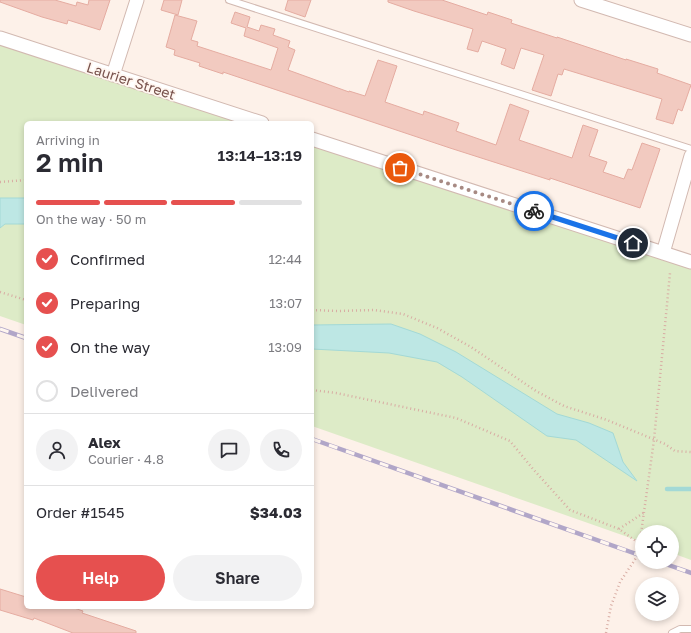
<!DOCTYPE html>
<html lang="en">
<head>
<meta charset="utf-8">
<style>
  body { margin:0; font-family:"Golos Text",sans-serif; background:#f2f2f3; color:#2b2b33; height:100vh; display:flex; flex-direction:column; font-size:15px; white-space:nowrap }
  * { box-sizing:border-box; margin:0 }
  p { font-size:13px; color:#7c7c81 }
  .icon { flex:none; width:22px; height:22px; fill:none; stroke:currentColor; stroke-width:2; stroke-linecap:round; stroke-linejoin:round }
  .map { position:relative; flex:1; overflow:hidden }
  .sheet { position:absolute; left:24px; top:121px; width:290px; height:488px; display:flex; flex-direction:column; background:#fff; border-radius:6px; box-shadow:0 2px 6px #0003 }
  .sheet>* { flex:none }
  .buttons { position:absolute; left:635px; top:525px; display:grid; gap:8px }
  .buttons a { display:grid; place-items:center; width:44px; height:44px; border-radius:50%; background:#fff; box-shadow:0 2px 6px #0003; font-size:20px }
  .pin { position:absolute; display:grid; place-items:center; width:34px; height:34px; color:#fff; margin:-17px; border:2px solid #fff; border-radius:50%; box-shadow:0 1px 4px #0007 }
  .courier { position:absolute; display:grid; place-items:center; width:40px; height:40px; margin:-20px; border:3px solid #1a73e8; border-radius:50%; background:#fff; color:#222; box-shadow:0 1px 5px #0007 }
  .head em { font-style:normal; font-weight:600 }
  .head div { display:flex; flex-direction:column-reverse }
  .head { display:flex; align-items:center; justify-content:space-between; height:68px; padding:0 12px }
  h1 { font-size:26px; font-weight:600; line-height:30px }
  .bar { display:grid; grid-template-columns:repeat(4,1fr); gap:6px 4px; align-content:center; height:48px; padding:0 12px }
  .bar i { height:5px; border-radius:3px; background:#e1e1e2 }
  .bar .on { background:#e6504f }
  .bar p { grid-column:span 4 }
  .line { display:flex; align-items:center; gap:10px; padding:0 12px; border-top:1px solid #e1e1e2 }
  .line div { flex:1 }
  .round { display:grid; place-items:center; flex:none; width:42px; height:42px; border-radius:21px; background:#f2f2f3 }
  ol { padding:0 12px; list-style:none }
  li { display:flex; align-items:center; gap:12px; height:44px }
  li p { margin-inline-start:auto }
  li .icon { padding:4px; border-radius:50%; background:#e6504f; color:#fff; stroke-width:4 }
  li:last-child { color:#7c7c81 }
  li i { width:22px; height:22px; border:2px solid #e1e1e2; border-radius:50% }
  .primary-button { display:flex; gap:8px; margin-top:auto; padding:8px 12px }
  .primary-button a { flex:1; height:46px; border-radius:24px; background:#e6504f; color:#fff; font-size:16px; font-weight:600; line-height:46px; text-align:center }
  .primary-button a+a { background:#f2f2f3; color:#2b2b33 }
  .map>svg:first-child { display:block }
  .green { fill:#ddebc7 }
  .water { fill:#bde7e4; stroke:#a3d9d6 }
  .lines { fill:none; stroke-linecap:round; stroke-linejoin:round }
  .stream { stroke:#a3d9d6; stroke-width:4.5 }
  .building { fill:#f2cac0; stroke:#e5aca1 }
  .service-casing { stroke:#d2b9b1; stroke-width:8 }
  .minor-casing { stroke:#d2b9b1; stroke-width:15 }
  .path { stroke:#d8aca3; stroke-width:2.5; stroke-dasharray:1 3; stroke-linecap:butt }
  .service { stroke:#fff; stroke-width:6 }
  .minor { stroke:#fff; stroke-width:13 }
  .rail-casing { stroke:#b1a6c8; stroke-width:4.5 }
  .rail { stroke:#fff6f0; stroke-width:3; stroke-dasharray:9; stroke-linecap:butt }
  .done { stroke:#a78a83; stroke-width:4; stroke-dasharray:0 7.2 }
  .route { stroke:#1a73e8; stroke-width:5 }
  .labels { text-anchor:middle; stroke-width:3.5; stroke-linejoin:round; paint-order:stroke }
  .street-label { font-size:14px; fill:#78524c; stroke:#fff6f0 }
</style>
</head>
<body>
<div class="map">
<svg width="691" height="633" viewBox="0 0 691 633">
  <rect width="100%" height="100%" fill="#fdf1e9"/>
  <path class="green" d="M0,45l241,78h-215v202l-26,-9z
    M312,146l379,123v291l-19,-7v-21h-30v10l-330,-116z"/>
  <path class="water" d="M0,198h26v26h-21l-5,4z
    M391,324l29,10 36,18 101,62 32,9 24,10 10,29 14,19 -61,-41 -29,-4 -85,-59 -25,-15 -48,-9 -77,-4v-24z"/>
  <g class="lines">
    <path class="stream" d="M667,489h24"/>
  </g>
  <path class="building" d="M0,0h55l21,6 1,-4 11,3 1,-5h21l-10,30 -32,-10 -1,4 -25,-7 -42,-15z
    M164,0h18l-4,15 -17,-5z
    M288,0h23l-6,17 -20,-7z
    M388,0h54l45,15 1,-3 24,8 -1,3 46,15v-1l69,23v-1l32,10 -1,4 34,12 -9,26 -4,-2 -5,15 -17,-5 6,-20 -98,-30 -2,6 -4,-1 -7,22 -19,-6 12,-35 -23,-7 -7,21 -13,-5 5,-15 -24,-8 -4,11 -11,-3 6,-20 -59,-18 -26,-9z
    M235,12l15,5 -3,10 12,4 2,-6 14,4 -2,6 17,6 -2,6 7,3 -7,20 61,22v-1l16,5 13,-36 19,6 -12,36 38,13 1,-4 35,12 -3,8 40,14 14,-41 19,7 -10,29 53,18 11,-33 15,5 -9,26 18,6 -4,10 21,7 4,-10 4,1 10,-27 18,6 -20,59 -90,-30v2l-100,-32 -227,-76v2l-24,-8 1,-3 -26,-8 1,-5 -9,-3 9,-32 22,6 -6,19 7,2 -1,4 74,24 7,-22 -34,-12 2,-8 -15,-5z
    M0,589l26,8v10h45l12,4 -1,2 54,18v2h-63l-39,-15 -1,2 -33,-10z"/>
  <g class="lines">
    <defs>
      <path id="service" d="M229,0l462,149
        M672,633l8,-4h11"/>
      <path id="minor" d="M581,0l110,35
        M0,38l262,85
        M113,75l24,-75
        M312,139l379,123
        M663,253l28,-97"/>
    </defs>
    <use href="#service" class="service-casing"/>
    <use href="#minor" class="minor-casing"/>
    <path class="path" d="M0,182l26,-2
      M0,292l26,8
      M312,310l25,1 37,-1 29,4 34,14 34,19 65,44 28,15 43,14 58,24 10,7 16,1
      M312,390l24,3 120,25 54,23 23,28 37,41 49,19 21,15
      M619,529l26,-17
      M606,633l5,-27 9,-24 18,-27 16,-115 16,-167"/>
    <use href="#service" class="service"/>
    <use href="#minor" class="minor"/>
    <defs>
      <path id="rail" d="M0,329l26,9
        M312,439l330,117
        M660,562l31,11"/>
    </defs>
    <use href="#rail" class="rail-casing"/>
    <use href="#rail" class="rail"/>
  </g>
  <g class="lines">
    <path class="done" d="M400,168l134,43"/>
    <path class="route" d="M534,211l99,32"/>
  </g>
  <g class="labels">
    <g class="street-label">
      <text transform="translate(131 81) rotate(18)" y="5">Laurier Street</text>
    </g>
  </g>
</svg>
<div class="buttons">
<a><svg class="icon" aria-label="locate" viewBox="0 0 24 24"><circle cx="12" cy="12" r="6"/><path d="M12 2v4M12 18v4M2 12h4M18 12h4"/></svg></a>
<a><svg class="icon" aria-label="layers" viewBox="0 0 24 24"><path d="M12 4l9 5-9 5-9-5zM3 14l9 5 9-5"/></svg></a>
</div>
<div class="pin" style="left:400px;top:168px;background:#ea580c"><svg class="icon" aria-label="bag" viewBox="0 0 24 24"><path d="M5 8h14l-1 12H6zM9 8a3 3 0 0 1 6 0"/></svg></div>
<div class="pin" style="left:633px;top:243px;background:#1f2937"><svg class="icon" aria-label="home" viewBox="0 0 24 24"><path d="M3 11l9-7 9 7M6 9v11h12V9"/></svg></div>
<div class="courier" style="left:534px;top:211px"><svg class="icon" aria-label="bike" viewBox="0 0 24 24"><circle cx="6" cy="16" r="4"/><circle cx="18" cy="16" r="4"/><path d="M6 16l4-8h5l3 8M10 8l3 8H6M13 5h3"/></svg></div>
<section class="sheet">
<div class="head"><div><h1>2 min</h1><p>Arriving in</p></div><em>13:14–13:19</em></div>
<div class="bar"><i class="on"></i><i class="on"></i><i class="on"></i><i></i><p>On the way · 50 m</p></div>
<ol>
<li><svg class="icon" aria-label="check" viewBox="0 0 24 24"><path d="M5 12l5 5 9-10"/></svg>Confirmed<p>12:44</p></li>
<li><svg class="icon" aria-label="check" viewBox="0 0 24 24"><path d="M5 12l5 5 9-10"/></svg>Preparing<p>13:07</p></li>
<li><svg class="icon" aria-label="check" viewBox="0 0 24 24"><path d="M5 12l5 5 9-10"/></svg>On the way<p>13:09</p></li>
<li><i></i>Delivered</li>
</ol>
<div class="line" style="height:72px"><a class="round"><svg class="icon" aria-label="person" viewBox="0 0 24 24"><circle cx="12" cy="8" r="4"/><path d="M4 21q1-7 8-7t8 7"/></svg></a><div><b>Alex</b><p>Courier · 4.8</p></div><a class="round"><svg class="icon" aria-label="chat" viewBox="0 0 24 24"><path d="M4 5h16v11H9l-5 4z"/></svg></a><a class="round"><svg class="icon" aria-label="phone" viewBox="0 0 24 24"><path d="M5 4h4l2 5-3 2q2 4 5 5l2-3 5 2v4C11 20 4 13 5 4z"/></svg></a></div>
<div class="line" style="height:52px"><div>Order #1545</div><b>$34.03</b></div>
<div class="primary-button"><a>Help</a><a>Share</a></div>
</section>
</div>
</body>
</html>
